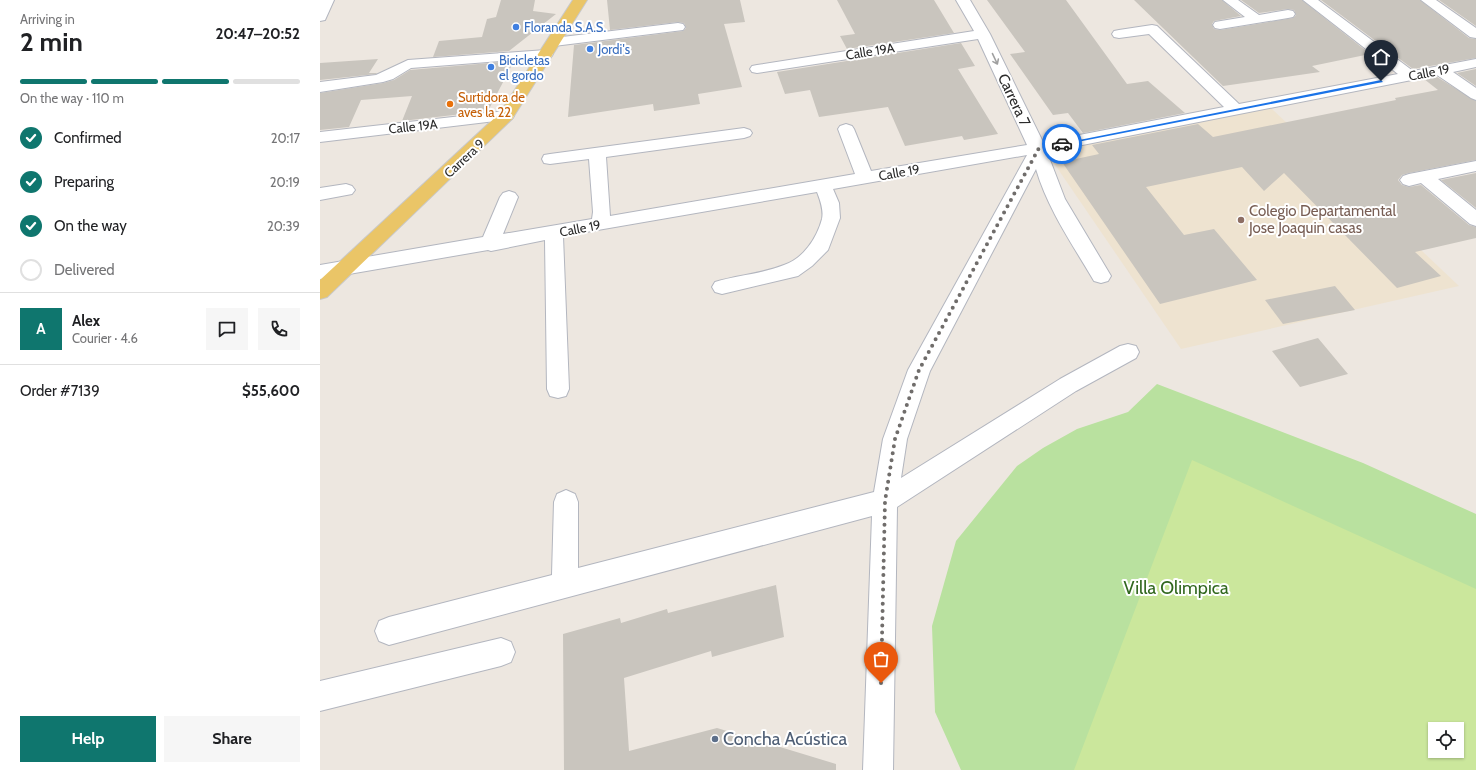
<!DOCTYPE html>
<html lang="en">
<head>
<meta charset="utf-8">
<style>
  body { margin:0; font-family:Cabin,sans-serif; background:#f6f6f6; color:#202124; height:100vh; display:flex; flex-direction:column; font-size:15px; white-space:nowrap }
  * { box-sizing:border-box; margin:0 }
  p { font-size:13px; color:#757577 }
  .icon { flex:none; width:22px; height:22px; fill:none; stroke:currentColor; stroke-width:2; stroke-linecap:round; stroke-linejoin:round }
  .map { position:relative; flex:1; overflow:hidden }
  .details { display:flex; flex-direction:column; background:#fff; width:320px }
  .details>* { flex:none }
  .controls { position:absolute; left:1108px; top:722px; display:grid; gap:8px }
  .controls a { display:grid; place-items:center; width:36px; height:36px; border-radius:0px; background:#fff; box-shadow:0 1px 3px #0004; font-size:20px }
  .pin { position:absolute; display:grid; place-items:center; width:34px; height:34px; color:#fff; margin:-41px -17px; border-radius:50% 50% 50% 0; rotate:-45deg; box-shadow:0 0 4px #0007 }
  .pin .icon { rotate:45deg }
  .courier { position:absolute; display:grid; place-items:center; width:40px; height:40px; margin:-20px; border:3px solid #1a73e8; border-radius:50%; background:#fff; color:#222; box-shadow:0 1px 5px #0007 }
  .head em { font-style:normal; font-weight:800 }
  .head div { display:flex; flex-direction:column-reverse }
  .head { display:flex; align-items:center; justify-content:space-between; height:68px; padding:0 20px }
  h1 { font-size:26px; font-weight:800; line-height:30px }
  .bar { display:grid; grid-template-columns:repeat(4,1fr); gap:6px 4px; align-content:center; height:48px; padding:0 20px }
  .bar i { height:5px; border-radius:3px; background:#e0e0e0 }
  .bar .active { background:#0f766e }
  .bar p { grid-column:span 4 }
  .line { display:flex; align-items:center; gap:10px; padding:0 20px; border-top:1px solid #e0e0e0 }
  .line div { flex:1 }
  .round { display:grid; place-items:center; flex:none; width:42px; height:42px; border-radius:0px; background:#f6f6f6 }
  ol { padding:0 20px; list-style:none }
  li { display:flex; align-items:center; gap:12px; height:44px }
  li p { margin-inline-start:auto }
  li .icon { padding:4px; border-radius:50%; background:#0f766e; color:#fff; stroke-width:4 }
  li:last-child { color:#757577 }
  li i { width:22px; height:22px; border:2px solid #e0e0e0; border-radius:50% }
  .button { display:flex; gap:8px; margin-top:auto; padding:8px 20px }
  .button a { flex:1; height:46px; border-radius:0px; background:#0f766e; color:#fff; font-size:16px; font-weight:800; line-height:46px; text-align:center }
  .button a+a { background:#f6f6f6; color:#202124 }
  main { display:flex; flex:1; min-height:0 }
  .map>svg:first-child { display:block }
  .education { fill:#eee3d0 }
  .green { fill:#b9e19f; fill-rule:evenodd }
  .pitch { fill:#cbe79c; fill-rule:evenodd }
  .building { fill:#c9c5be }
  .lines { fill:none; stroke-linecap:round; stroke-linejoin:round }
  .minor-casing { stroke:#b3b6bf; stroke-width:2 }
  .major-casing { stroke:#c8c8c8; stroke-width:2 }
  .minor { fill:#fff; fill-rule:evenodd }
  .major { fill:#eac567; fill-rule:evenodd }
  .oneway { stroke:#a0a0a0 }
  .route { fill:#1a73e8 }
  .done { stroke:#706d6b; stroke-width:4; stroke-dasharray:0 7.2 }
  .shop-dot { fill:#3f7fe0; stroke:#fff; stroke-width:1.5 }
  .food-dot { fill:#e8710a; stroke:#fff; stroke-width:1.5 }
  .education-dot { fill:#8d6e63; stroke:#fff; stroke-width:1.5 }
  .service-dot { fill:#5c6f8a; stroke:#fff; stroke-width:1.5 }
  .labels { text-anchor:middle; stroke-width:4; stroke-linejoin:round; paint-order:stroke }
  .far-shop-label { font-size:13px; fill:#366cbe; stroke:#fff; text-anchor:start }
  .far-street-label { font-size:13px; fill:#2c2c2c; stroke:#fff }
  .far-food-label { font-size:13px; fill:#c56008; stroke:#fff; text-anchor:start }
  .street-label { font-size:15px; fill:#2c2c2c; stroke:#fff }
  .education-label { font-size:15px; fill:#785e54; stroke:#fff; text-anchor:start }
  .near-park-label { font-size:18px; fill:#31671e; stroke:#fff }
  .near-service-label { font-size:18px; fill:#4e5e75; stroke:#fff; text-anchor:start }
</style>
</head>
<body>
<main>
<section class="details">
<div class="head"><div><h1>2 min</h1><p>Arriving in</p></div><em>20:47–20:52</em></div>
<div class="bar"><i class="active"></i><i class="active"></i><i class="active"></i><i></i><p>On the way · 110 m</p></div>
<ol>
<li><svg class="icon" aria-label="check" viewBox="0 0 24 24"><path d="M5 12l5 5 9-10"/></svg>Confirmed<p>20:17</p></li>
<li><svg class="icon" aria-label="check" viewBox="0 0 24 24"><path d="M5 12l5 5 9-10"/></svg>Preparing<p>20:19</p></li>
<li><svg class="icon" aria-label="check" viewBox="0 0 24 24"><path d="M5 12l5 5 9-10"/></svg>On the way<p>20:39</p></li>
<li><i></i>Delivered</li>
</ol>
<div class="line" style="height:72px"><b class="round" style="background:#0f766e;color:#fff">A</b><div><b>Alex</b><p>Courier · 4.6</p></div><a class="round"><svg class="icon" aria-label="chat" viewBox="0 0 24 24"><path d="M4 5h16v11H9l-5 4z"/></svg></a><a class="round"><svg class="icon" aria-label="phone" viewBox="0 0 24 24"><path d="M5 4h4l2 5-3 2q2 4 5 5l2-3 5 2v4C11 20 4 13 5 4z"/></svg></a></div>
<div class="line" style="height:52px"><div>Order #7139</div><b>$55,600</b></div>
<div class="button"><a>Help</a><a>Share</a></div>
</section>
<div class="map">
<svg width="1156" height="770" viewBox="0 0 1156 770">
  <rect width="100%" height="100%" fill="#ede7e0"/>
  <path class="education" d="M951,108l188,178 -278,63 -134,-196z"/>
  <path class="green" d="M837,384l206,79 113,51v256h-515l-26,-58 -3,-86 24,-85 61,-75 26,-18 34,-19 51,-17zM1115,729h22v22h-22z"/>
  <path class="pitch" d="M872,460l284,129v181h-402zM1115,729h22v22h-22z"/>
  <path class="building" d="M181,0h34l-2,11 23,3 -47,37 -76,6 6,-16 43,-4 5,-18 9,-2z
    M287,0h133l5,22 -21,2 18,63 -44,7 2,10 -46,7 -1,-7 -85,13 6,-72 109,-14 3,-3 -2,-5 -6,-1 -68,8z
    M517,0h97l20,33 -107,16 -7,-13 15,-2z
    M667,0h79l61,84 21,-3 37,32 -102,20 -15,-20 -15,2 -43,-61 15,-2z
    M814,0h88l19,16 -27,5 -2,3 2,5 6,1 73,-12 3,-3 -2,-5 -6,-1 -29,4 -18,-13h61l68,54 -58,12 8,6 -97,14z
    M1001,0h99l49,38 7,1v19l-63,11z
    M1119,0h37v26z
    M641,43l14,23 -17,3 40,65 -34,6 -2,-4 -57,10 -17,-39 -69,10 -9,-27 -25,4 -8,-22z
    M58,59l-9,14h8l-1,1 -56,6v-17z
    M194,61l-26,50 -86,10 10,-25 -51,4 -12,27 -29,3v-37l63,-10 11,-3 16,-10z
    M1156,69v17l-19,-13z
    M1117,77l39,24v59l-67,13 -7,2 -4,5 4,5 7,2 12,-2 48,40 7,2v11l-61,14 26,24 -44,12 -113,-115 -20,18 -22,-24 -96,20 38,48 30,-6 43,51 -97,24 -98,-142 37,-8 -7,-9 106,-21 15,13 183,-37 -1,-2 43,-8 -14,-11z
    M1156,173v35l-35,-28z
    M1015,286l20,24 -72,14 -18,-24z
    M998,338l30,36 -48,13 -28,-36z
    M456,585l8,52 -72,20 -1,-6 -87,27 5,73 88,-23 119,36v6h-272l-1,-136 57,-16 1,5 46,-14 1,4z"/>
  <g class="lines">
    <defs>
      <path id="minor" d="M0,0h14l-9,20 -5,1z
        M636,0h14l20,34 53,108 181,-35 -75,-73 -30,4 -5,-1 -2,-3 2,-3 5,-1 33,-5 5,1 82,78 159,-30 -95,-74h15l95,71 63,-12v8l-23,5 23,16v12l-5,-2 -34,-23 -390,77 18,47 46,77 -3,5 -7,2 -7,-2c-21,-36 -46,-71 -58,-112l-106,202 -23,68 -6,39 159,-99 60,-33 8,-2 8,2 3,6 -3,6 -60,33 -179,116 -4,263h-30l9,-254 -483,129 -10,-4 -4,-10 4,-10 10,-4 163,-42 2,-73 3,-8 9,-4 9,4 3,8v66l296,-76 9,-53 25,-69 119,-215 -194,34 6,14 1,15 -12,32 -16,16 -14,10 -76,18 -7,-2 -3,-5 3,-5c22,-7 47,-8 69,-17 19,-6 33,-27 38,-46 2,-9 -2,-19 -5,-27l-254,44 6,153 -3,7 -8,2 -8,-2 -3,-7 -2,-149 -54,11 -3,-1 -168,29v-14l163,-28 17,-40 3,-4 6,-2 6,2 3,4 -15,37 89,-15 1,-7 -4,-53 -39,5 -6,-1 -2,-4 2,-4 6,-1 194,-26 6,2 2,3 -2,3 -6,2 -138,19 4,59 245,-42 -17,-45 2,-3 6,-2 6,2 2,3 17,42 156,-26 -49,-106 -221,34 -5,-1 -2,-3 2,-3 5,-1 217,-34z
        M903,0h15l21,15 29,-5 5,1 2,3 -2,3 -5,1 -68,11 -5,-1 -2,-3 2,-3 30,-5z
        M1101,0h15l40,28v10l-6,-1z
        M358,23l5,1 2,3 -2,3 -129,16 -5,-1 -2,-3 2,-3 5,-1z
        M226,50l5,1 2,3 -2,3 -140,11 -18,11 -10,3 -63,10v-10l56,-7 32,-15z
        M186,111l6,2 2,3 -2,3 -192,23v-10z
        M1156,161v10l-38,8 38,31v16l-6,-2 -49,-41 -12,3 -6,-2 -3,-4 3,-4 6,-2z
        M26,184l6,2 3,4 -3,4 -32,6v-12z
        M181,638l10,4 4,10 -4,10 -10,4 -181,45v-30z"/>
      <path id="major" d="M253,0h14l-75,119 -185,178 -7,2v-19l180,-167z"/>
    </defs>
    <use href="#minor" class="minor-casing"/>
    <use href="#major" class="major-casing"/>
    <use href="#minor" class="minor"/>
    <use href="#major" class="major"/>
  </g>
  <defs><path id="oneway-shaft" d="M-6 0H5M1.5-3L5.5 0L1.5 3" fill="none" stroke-width="1.6" stroke-linecap="round" stroke-linejoin="round"/></defs>
  <use class="oneway" href="#oneway-shaft" transform="translate(675 59) rotate(65)"/>
  <path class="route" d="M1061,80l2,2 -321,63 -3,-1z"/>
  <g class="lines">
    <path class="done" d="M561,683l4,-182 10,-62 24,-69 120,-222 23,-4"/>
  </g>
  <g class="shop-dot">
    <circle cx="196" cy="27" r="4"/>
    <circle cx="270" cy="49" r="4"/>
    <circle cx="171" cy="67" r="4"/>
  </g>
  <circle class="food-dot" cx="130" cy="104" r="4"/>
  <circle class="education-dot" cx="921" cy="220" r="4"/>
  <circle class="service-dot" cx="395" cy="739" r="4"/>
  <g class="labels">
    <g class="far-shop-label">
      <text x="204" y="32">Floranda S.A.S.</text>
      <text x="278" y="54">Jordi's</text>
      <text x="179" y="65">Bicicletas<tspan x="179" dy="15">el gordo</tspan></text>
    </g>
    <g class="far-street-label">
      <text transform="translate(550 51) rotate(-9)" y="5">Calle 19A</text>
      <text transform="translate(1109 72) rotate(-11)" y="5">Calle 19</text>
      <text transform="translate(93 126) rotate(-6)" y="5">Calle 19A</text>
      <text transform="translate(144 158) rotate(-43)" y="5">Carrera 9</text>
      <text transform="translate(579 172) rotate(-10)" y="5">Calle 19</text>
      <text transform="translate(260 228) rotate(-11)" y="5">Calle 19</text>
    </g>
    <g class="far-food-label">
      <text x="138" y="102">Surtidora de<tspan x="138" dy="15">aves la 22</tspan></text>
    </g>
    <g class="street-label">
      <text transform="translate(694 100) rotate(65)" y="5">Carrera 7</text>
    </g>
    <g class="education-label">
      <text x="929" y="216">Colegio Departamental<tspan x="929" dy="17">Jose Joaquin casas</tspan></text>
    </g>
    <g class="near-park-label">
      <text x="856" y="594">Villa Olimpica</text>
    </g>
    <g class="near-service-label">
      <text x="403" y="745">Concha Acústica</text>
    </g>
  </g>
</svg>
<div class="controls">
<a><svg class="icon" aria-label="locate" viewBox="0 0 24 24"><circle cx="12" cy="12" r="6"/><path d="M12 2v4M12 18v4M2 12h4M18 12h4"/></svg></a>
</div>
<div class="pin" style="left:561px;top:683px;background:#ea580c"><svg class="icon" aria-label="bag" viewBox="0 0 24 24"><path d="M5 8h14l-1 12H6zM9 8a3 3 0 0 1 6 0"/></svg></div>
<div class="pin" style="left:1061px;top:81px;background:#1f2937"><svg class="icon" aria-label="home" viewBox="0 0 24 24"><path d="M3 11l9-7 9 7M6 9v11h12V9"/></svg></div>
<div class="courier" style="left:742px;top:144px"><svg class="icon" aria-label="car" viewBox="0 0 24 24"><path d="M5 17H2v-5l4-1 3-4h7l3 4 3 1v5h-3M9 17h6M6 11h13"/><circle cx="7" cy="17" r="2"/><circle cx="17" cy="17" r="2"/></svg></div>
</div>
</main>
</body>
</html>
